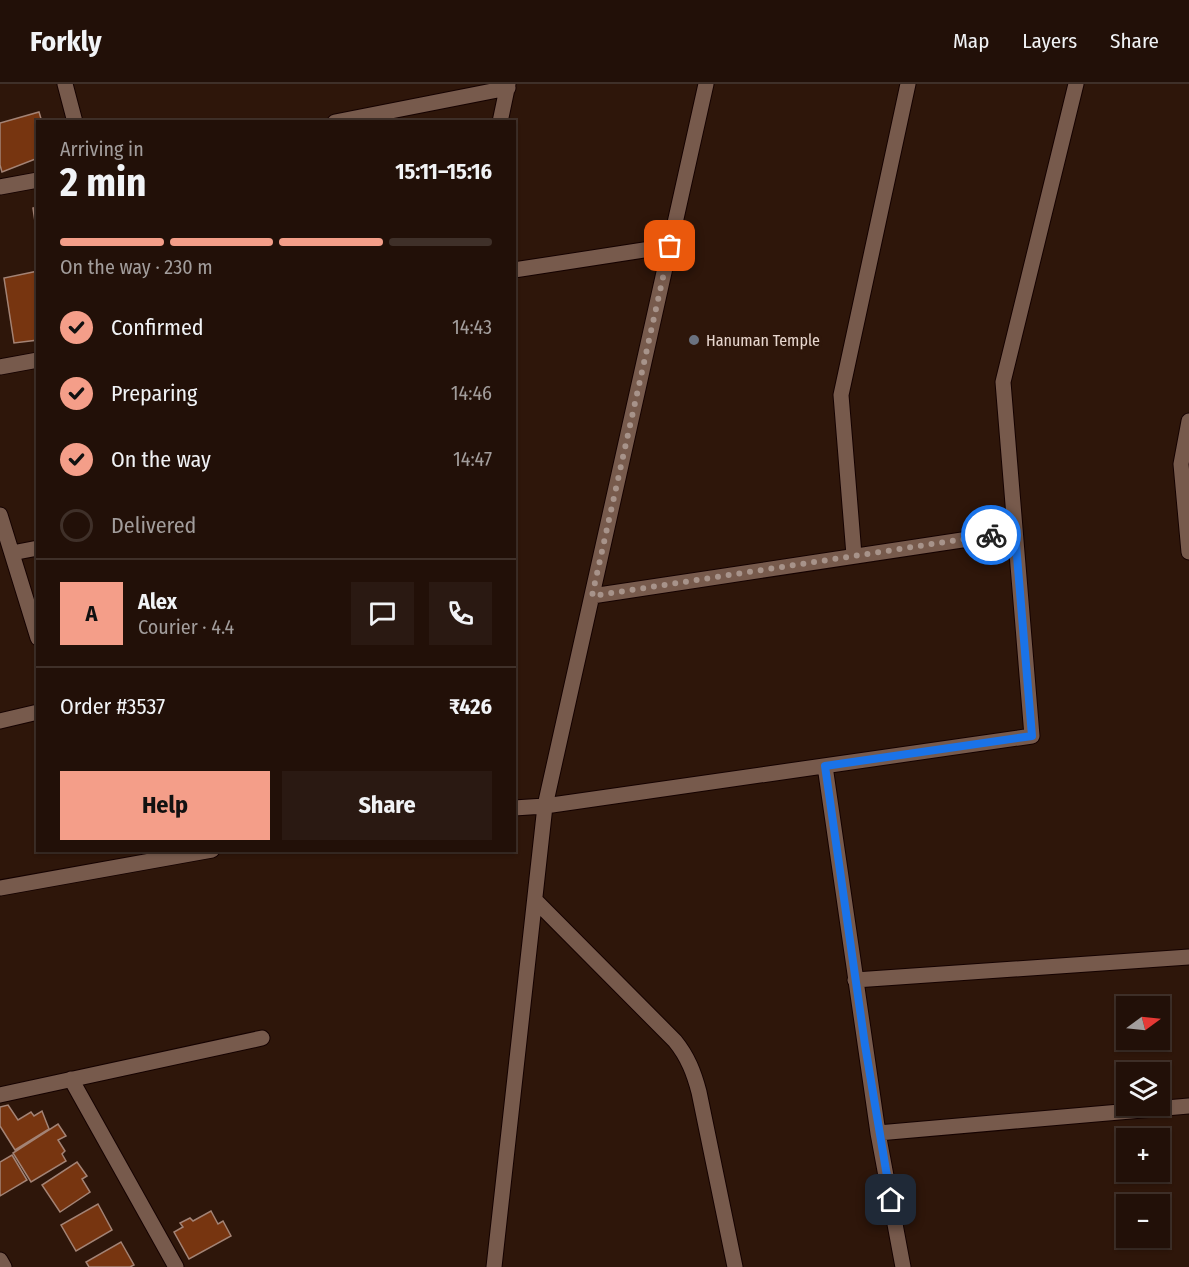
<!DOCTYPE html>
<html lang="en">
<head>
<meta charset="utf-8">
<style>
  body { margin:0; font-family:"Fira Sans Condensed",sans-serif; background:#2a1912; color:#f1f3f6; height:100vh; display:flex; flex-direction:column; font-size:22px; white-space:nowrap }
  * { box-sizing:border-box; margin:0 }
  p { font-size:20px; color:#a29d9c }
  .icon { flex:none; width:33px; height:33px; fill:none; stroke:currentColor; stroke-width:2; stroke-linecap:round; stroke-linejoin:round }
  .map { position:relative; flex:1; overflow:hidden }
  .side { position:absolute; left:36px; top:36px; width:480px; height:732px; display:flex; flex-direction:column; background:#221008; border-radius:0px; box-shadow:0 2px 4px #0004,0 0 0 2px #3f3029 }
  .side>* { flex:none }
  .needle { width:39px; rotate:75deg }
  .tools { position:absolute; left:1116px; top:912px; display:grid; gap:12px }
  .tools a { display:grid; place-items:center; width:54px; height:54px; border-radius:0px; background:#221008; box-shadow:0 2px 4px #0004,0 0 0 2px #3f3029; font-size:30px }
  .pin { position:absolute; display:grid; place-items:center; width:51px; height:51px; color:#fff; margin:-26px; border-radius:12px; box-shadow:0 3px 9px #0006 }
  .courier { position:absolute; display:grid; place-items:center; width:60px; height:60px; margin:-30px; border:4px solid #1a73e8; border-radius:50%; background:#fff; color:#222; box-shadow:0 2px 8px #0007 }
  .headline em { font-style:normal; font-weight:700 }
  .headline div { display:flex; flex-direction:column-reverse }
  .headline { display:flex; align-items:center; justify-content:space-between; height:102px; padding:0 24px }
  h1 { font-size:39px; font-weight:700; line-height:45px }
  .bar { display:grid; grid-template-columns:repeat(4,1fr); gap:9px 6px; align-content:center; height:72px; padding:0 24px }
  .bar i { height:8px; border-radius:4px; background:#3f3029 }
  .bar .active { background:#f49e89 }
  .bar p { grid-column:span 4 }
  .line { display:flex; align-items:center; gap:15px; padding:0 24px; border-top:2px solid #3f3029 }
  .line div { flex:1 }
  .round { display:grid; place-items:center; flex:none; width:63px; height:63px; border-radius:0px; background:#2a1912 }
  ol { padding:0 24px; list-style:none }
  li { display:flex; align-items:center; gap:18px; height:66px }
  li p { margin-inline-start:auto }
  li .icon { padding:6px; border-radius:50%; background:#f49e89; color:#111; stroke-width:4 }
  li:last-child { color:#a29d9c }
  li i { width:33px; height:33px; border:3px solid #3f3029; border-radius:50% }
  .cta { display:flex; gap:12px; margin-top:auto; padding:12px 24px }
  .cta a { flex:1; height:69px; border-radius:0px; background:#f49e89; color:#111; font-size:24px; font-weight:700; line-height:69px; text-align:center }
  .cta a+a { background:#2a1912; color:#f1f3f6 }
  header { display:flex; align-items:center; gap:36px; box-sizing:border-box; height:84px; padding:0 30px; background:#221008; border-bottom:2px solid #3f3029 }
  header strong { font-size:28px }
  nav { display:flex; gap:33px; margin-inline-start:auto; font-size:21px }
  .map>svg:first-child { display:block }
  .building { fill:#773510; stroke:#a38375; stroke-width:1.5 }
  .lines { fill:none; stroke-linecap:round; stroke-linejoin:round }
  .minor-casing { stroke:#150200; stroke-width:17 }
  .minor { stroke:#775a4c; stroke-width:15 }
  .done { stroke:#a7938a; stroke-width:6; stroke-dasharray:0 10.8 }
  .route { stroke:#1a73e8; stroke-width:8 }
  .worship-dot { fill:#6b7280; stroke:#2e160a; stroke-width:2 }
  .labels { text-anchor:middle; stroke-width:6; stroke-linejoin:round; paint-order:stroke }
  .poi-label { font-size:16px; fill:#e8d7cf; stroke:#2e160a; text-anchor:start }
</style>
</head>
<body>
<header>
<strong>Forkly</strong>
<nav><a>Map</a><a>Layers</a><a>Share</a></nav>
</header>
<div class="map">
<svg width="1189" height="1183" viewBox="0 0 1189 1183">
  <rect width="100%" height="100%" fill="#2e160a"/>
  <path class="building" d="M39,28l3,10h-4v36l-36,14 -2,-7v-42z
    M38,123v35l-5,-34z
    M38,187v69l-24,3 -10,-65z
    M8,1021l10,15 13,-8 3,4 8,-5 7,18 -34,21 -15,-24v-19z
    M58,1040l8,12 -8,4 7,11 -3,3 4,7 -35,21 -18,-29z
    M12,1071l15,25 -27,16v-34z
    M77,1078l10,14 -5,3 8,13 -30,20 -18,-27z
    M98,1120l14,26 -36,21 -15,-26z
    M211,1127l7,13 5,-3 8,15 -42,23 -15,-27 9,-5 -3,-4 10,-5 3,3z
    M121,1158l13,23 -4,2h-41l-3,-5z"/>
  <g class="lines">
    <defs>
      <path id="minor" d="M65,0l10,38
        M335,38l173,-34
        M500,38l8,-38
        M0,103l38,-7
        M514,186l156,-24
        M0,283l38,-7
        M1189,337l-8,43 8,88
        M0,431l38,123
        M12,469l26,-5
        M854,471l-13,-160 67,-311
        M592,512l423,-64
        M0,637l38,-9
        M825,682l53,367 25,134
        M514,724l31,-2 487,-70 -29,-354 73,-298
        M0,804l212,-38
        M535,816l140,141c13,16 19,32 24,51l36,175
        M855,896l334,-23
        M71,995l105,188
        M0,1011l262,-57
        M878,1049l311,-27
        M0,1176l4,7
        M494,1183l51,-461 161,-722"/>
    </defs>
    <use href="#minor" class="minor-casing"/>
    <use href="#minor" class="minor"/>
  </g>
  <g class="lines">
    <path class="done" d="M670,162l-78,350 399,-61"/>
    <path class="route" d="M891,1116l-26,-155 -40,-279 207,-30 -17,-204 -24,3"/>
  </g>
  <circle class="worship-dot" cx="694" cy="256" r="6"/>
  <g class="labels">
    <g class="poi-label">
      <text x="706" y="262">Hanuman Temple</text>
    </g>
  </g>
</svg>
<div class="tools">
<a><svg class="needle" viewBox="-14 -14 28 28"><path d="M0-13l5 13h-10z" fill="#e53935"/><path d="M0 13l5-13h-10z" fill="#a29d9c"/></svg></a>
<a><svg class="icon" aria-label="layers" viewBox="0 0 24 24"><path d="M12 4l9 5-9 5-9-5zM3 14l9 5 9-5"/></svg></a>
<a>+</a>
<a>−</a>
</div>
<div class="pin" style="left:670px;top:162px;background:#ea580c"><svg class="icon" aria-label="bag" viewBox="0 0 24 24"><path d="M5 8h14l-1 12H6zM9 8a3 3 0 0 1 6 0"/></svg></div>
<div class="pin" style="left:891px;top:1116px;background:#1f2937"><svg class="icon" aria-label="home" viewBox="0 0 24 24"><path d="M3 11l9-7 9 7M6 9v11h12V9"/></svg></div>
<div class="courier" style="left:991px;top:451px"><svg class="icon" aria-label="bike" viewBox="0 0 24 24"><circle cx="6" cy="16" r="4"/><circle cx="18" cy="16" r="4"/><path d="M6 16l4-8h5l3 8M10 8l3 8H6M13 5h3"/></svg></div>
<section class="side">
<div class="headline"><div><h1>2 min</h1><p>Arriving in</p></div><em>15:11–15:16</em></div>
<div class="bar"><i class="active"></i><i class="active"></i><i class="active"></i><i></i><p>On the way · 230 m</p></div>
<ol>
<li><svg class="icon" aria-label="check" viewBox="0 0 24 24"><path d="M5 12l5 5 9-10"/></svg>Confirmed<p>14:43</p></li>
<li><svg class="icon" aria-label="check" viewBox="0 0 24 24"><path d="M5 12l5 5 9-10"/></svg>Preparing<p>14:46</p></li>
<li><svg class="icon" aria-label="check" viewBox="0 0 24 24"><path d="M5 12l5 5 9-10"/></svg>On the way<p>14:47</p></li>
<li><i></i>Delivered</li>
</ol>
<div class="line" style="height:108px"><b class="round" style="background:#f49e89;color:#111">A</b><div><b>Alex</b><p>Courier · 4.4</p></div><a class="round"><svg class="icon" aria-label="chat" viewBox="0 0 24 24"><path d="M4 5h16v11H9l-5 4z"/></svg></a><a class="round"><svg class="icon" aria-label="phone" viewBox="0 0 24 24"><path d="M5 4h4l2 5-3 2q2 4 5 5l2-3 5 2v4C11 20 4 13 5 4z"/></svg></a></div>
<div class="line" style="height:78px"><div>Order #3537</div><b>₹426</b></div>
<div class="cta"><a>Help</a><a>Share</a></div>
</section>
</div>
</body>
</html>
